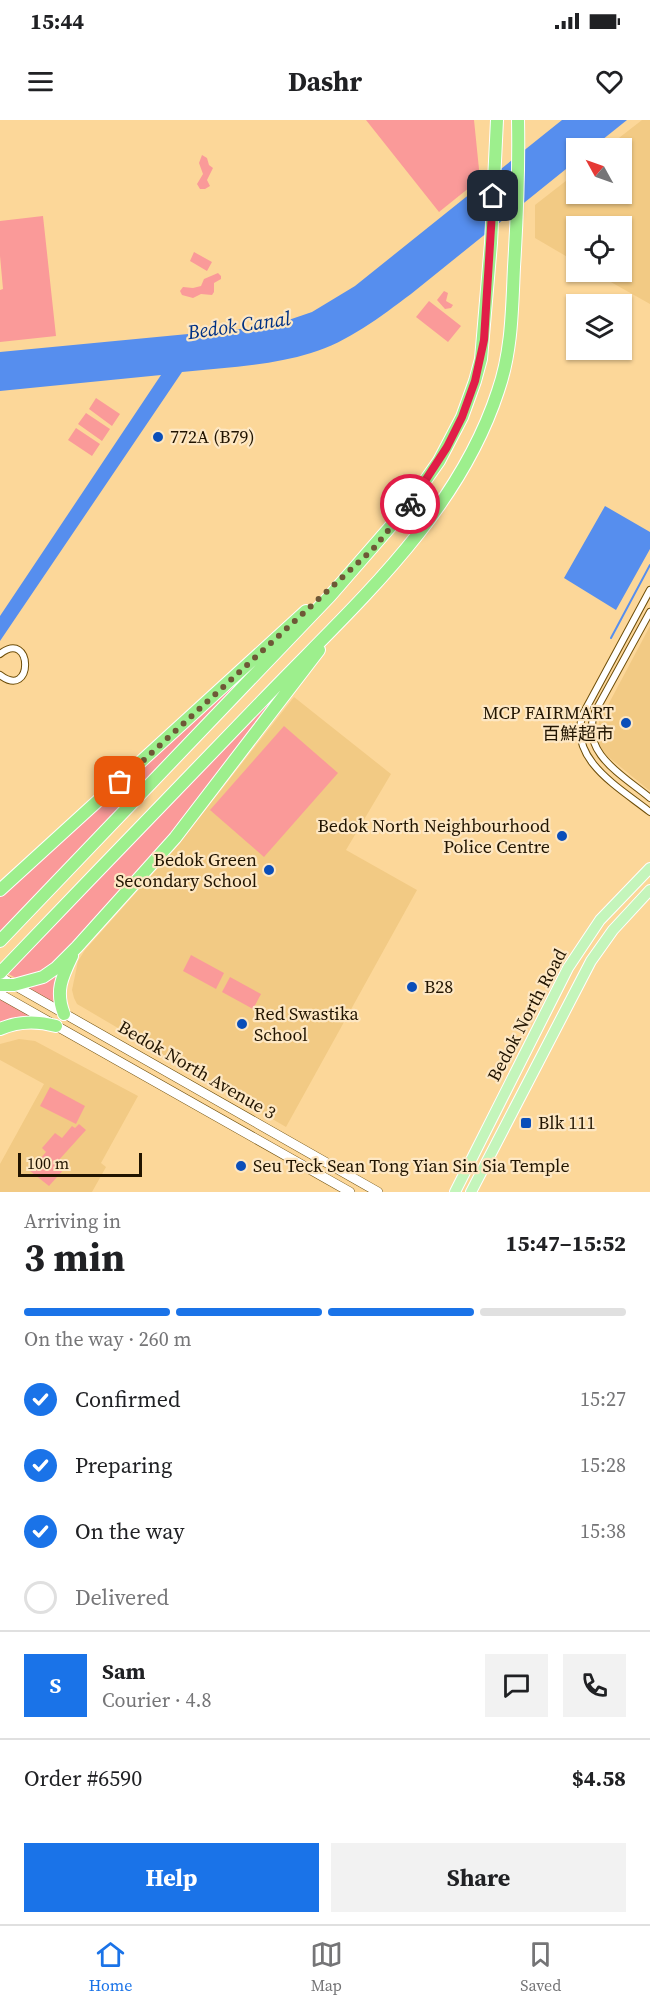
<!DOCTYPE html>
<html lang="en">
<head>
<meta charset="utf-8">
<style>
  body { margin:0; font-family:"Source Serif 4","Noto Sans SC",serif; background:#f2f2f2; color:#202124; height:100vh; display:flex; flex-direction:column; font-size:22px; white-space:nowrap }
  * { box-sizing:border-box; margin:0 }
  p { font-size:20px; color:#757577 }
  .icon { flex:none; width:33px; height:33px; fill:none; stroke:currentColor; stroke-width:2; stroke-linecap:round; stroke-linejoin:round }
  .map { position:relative; height:1072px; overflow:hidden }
  .side { display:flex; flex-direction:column; background:#fff; flex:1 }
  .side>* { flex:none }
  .needle { width:39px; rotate:310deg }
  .tools { position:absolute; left:566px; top:18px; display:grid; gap:12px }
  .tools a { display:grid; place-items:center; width:66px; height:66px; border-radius:0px; background:#fff; box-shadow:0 2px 4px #0004; font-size:30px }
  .scale { position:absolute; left:18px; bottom:15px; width:124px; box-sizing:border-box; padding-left:6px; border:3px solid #211400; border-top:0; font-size:16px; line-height:21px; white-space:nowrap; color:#211400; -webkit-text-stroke:4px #fde7c3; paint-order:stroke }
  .pin { position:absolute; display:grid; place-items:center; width:51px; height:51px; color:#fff; margin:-26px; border-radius:12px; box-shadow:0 3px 9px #0006 }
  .courier { position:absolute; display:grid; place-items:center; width:60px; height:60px; margin:-30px; border:4px solid #e11d48; border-radius:50%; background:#fff; color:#222; box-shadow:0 2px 8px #0007 }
  .summary em { font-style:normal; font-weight:700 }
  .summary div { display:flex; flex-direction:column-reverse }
  .summary { display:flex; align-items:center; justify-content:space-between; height:102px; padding:0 24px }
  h1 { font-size:39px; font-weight:700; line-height:45px }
  .bar { display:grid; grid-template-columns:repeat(4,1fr); gap:9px 6px; align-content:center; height:72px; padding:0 24px }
  .bar i { height:8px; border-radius:4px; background:#e0e0e0 }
  .bar .active { background:#1a73e8 }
  .bar p { grid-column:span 4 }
  .line { display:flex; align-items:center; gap:15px; padding:0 24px; border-top:2px solid #e0e0e0 }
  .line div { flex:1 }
  .round { display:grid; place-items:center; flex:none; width:63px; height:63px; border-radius:0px; background:#f2f2f2 }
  ol { padding:0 24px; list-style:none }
  li { display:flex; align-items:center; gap:18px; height:66px }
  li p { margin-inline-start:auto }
  li .icon { padding:6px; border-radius:50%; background:#1a73e8; color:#fff; stroke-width:4 }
  li:last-child { color:#757577 }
  li i { width:33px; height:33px; border:3px solid #e0e0e0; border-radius:50% }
  .cta { display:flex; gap:12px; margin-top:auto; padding:12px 24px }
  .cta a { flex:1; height:69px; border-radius:0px; background:#1a73e8; color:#fff; font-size:24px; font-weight:700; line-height:69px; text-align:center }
  .cta a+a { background:#f2f2f2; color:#202124 }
  .status { display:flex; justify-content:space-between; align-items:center; height:42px; padding:0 30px; background:#fff; direction:ltr }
  .status svg { height:16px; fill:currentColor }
  header { display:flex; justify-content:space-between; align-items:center; height:78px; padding:0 24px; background:#fff; font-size:27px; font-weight:700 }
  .dock { display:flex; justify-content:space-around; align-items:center; height:84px; border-top:2px solid #e0e0e0; background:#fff; font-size:16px; color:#757577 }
  .dock a { display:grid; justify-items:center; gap:3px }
  .dock .active { color:#1a73e8 }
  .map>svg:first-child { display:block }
  .built { fill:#f2ca84 }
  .green { fill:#fa9a99 }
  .water { fill:#568eee }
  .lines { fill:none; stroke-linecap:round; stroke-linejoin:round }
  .stream { stroke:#568eee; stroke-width:2 }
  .street-casing { stroke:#6e4e09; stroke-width:8 }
  .secondary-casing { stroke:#6e4e09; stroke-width:10 }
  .primary-casing { stroke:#fff; stroke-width:12 }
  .highway-casing { stroke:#fff; stroke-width:14 }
  .street { stroke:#fff; stroke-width:6 }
  .secondary { stroke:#fff; stroke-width:9 }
  .primary { stroke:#c4f5bb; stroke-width:10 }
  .highway { stroke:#9def8d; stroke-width:12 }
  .done { stroke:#6e5836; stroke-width:6; stroke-dasharray:0 10.8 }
  .route { stroke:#e11d48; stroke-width:8 }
  .poi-dot { fill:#0a4eb9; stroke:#fde7c3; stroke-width:2 }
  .labels { text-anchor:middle; stroke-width:4.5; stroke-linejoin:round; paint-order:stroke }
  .poi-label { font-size:18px; fill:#211400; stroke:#fde7c3; text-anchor:start }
  .street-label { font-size:18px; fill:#211400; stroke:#fde7c3 }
  .water-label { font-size:20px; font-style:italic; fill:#003184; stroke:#fde7c3 }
</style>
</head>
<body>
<div class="status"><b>15:44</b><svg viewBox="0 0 49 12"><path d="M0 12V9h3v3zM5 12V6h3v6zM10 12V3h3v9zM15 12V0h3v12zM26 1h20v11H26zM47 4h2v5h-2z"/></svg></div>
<header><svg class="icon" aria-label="menu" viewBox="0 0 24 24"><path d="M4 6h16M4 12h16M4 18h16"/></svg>Dashr<svg class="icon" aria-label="heart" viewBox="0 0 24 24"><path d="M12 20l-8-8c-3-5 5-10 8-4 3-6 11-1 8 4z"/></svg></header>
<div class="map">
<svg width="650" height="1072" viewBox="0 0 650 1072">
  <rect width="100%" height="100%" fill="#fcd799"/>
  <path class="built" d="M642,0h8v184l-57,-32h28v-46h-45v36l-41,-24v-33l41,-32v21h45v-46h-15z
    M650,506v165l-44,-36 -10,-15 3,-18z
    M294,577l97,77 -45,76 71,40 -131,237 -197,-116 -12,-7 -3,-6 -2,-8 6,-29 7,-11 90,-101z
    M19,919l16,2 103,55 -37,67 5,4 -14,25h-92v-28l44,-80 -44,-24v-16z"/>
  <path class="green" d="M366,0h108l6,59 -41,33z
    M202,35l5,3 2,7 4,3 -6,12 3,6 -5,3h-5l-3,-5 6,-10 -4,-11z
    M43,96l13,120 -56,6v-52l3,-1 -3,-33v-35z
    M194,132l18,10 -5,9 -17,-10z
    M218,153l3,3v3l-7,4v9l-2,3 -11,-1 -8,4 -11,-3 -2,-4 3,-4 10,1 8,-2 3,-7z
    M444,171l4,2 -2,8 7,4 -2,3 -6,1 -8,-9z
    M429,181l32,25 -13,16 -32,-25z
    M96,278l24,16 -8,12 -23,-17z
    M86,293l24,16 -8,12 -24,-17z
    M76,308l24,16 -8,12 -24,-16z
    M371,431l-371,390v-51z
    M317,535l-250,311 -3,47 -50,-28 14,-9 -12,2 -13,-7 276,-287z
    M284,606l54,47 -74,84 -54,-47z
    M191,835l33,18 -8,16 -33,-18z
    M230,857l31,17 -8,15 -31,-17z
    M0,874l56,32 -56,3z
    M50,967l35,19 -9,18 -36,-18z
    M79,1004l7,6 -28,31 7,7 -16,18 -19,-15 16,-19 -4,-4 13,-15 7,5 10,-12 3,2z"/>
  <path class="water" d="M562,0h65l-35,28h-16v13l-165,133c-31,23 -63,48 -100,59 -41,13 -86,14 -129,19l-182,269v-25l161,-241 -161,16v-39l271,-26 41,-14 43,-26z
    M605,386l45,26v17l-34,61 -52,-32z"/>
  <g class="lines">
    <path class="stream" d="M611,518l39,-73"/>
    <defs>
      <path id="street" d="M650,470l-67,124c-16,45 37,74 67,98
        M650,492l-55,100c-16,41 29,64 55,86
        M0,534c33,-26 34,47 0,21"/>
      <path id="secondary" d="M0,857l378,215
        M0,874l350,198"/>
      <path id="primary" d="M455,1072l113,-224 32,-48 50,-52
        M471,1072l120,-231 22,-31 37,-40"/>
      <path id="highway" d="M0,770l306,-279
        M0,821l330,-345 74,-85 35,-50 23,-44 13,-36 6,-22 10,-116 6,-123
        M0,853c87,-91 174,-181 262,-272 89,-93 195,-184 236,-310 14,-40 14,-82 16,-124 3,-49 5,-98 4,-147
        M0,865h14l29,-8 13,-9 21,-21 98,-109 144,-188
        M64,894c-9,-23 -2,-37 8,-58
        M0,909c18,-8 38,-8 56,-3"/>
    </defs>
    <use href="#street" class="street-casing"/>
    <use href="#secondary" class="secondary-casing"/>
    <use href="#primary" class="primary-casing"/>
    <use href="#highway" class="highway-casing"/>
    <use href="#street" class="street"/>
    <use href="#secondary" class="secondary"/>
    <use href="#primary" class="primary"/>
    <use href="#highway" class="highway"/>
  </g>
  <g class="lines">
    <path class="done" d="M120,662l253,-233 37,-45"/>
    <path class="route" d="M410,384l37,-57 15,-30 13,-36 9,-41 9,-144"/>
  </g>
  <g class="poi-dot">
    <circle cx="158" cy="317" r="6"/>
    <circle cx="626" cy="603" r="6"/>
    <circle cx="562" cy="716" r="6"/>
    <circle cx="269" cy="750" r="6"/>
    <circle cx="412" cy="867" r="6"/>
    <circle cx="242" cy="904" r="6"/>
    <rect x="520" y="997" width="12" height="12" rx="3"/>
    <circle cx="241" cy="1046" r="6"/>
  </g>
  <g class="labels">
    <g class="poi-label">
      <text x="170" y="323">772A (B79)</text>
      <text x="614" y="599" text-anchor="end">MCP FAIRMART<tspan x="614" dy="21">百鮮超市</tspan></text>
      <text x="550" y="712" text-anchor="end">Bedok North Neighbourhood<tspan x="550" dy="21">Police Centre</tspan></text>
      <text x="257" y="746" text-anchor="end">Bedok Green<tspan x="257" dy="21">Secondary School</tspan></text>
      <text x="424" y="873">B28</text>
      <text x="254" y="900">Red Swastika<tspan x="254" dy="21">School</tspan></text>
      <text x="538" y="1009">Blk 111</text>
      <text x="253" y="1052">Seu Teck Sean Tong Yian Sin Sia Temple</text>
    </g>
    <g class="street-label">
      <text transform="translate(527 895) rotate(-62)" y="6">Bedok North Road</text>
      <text transform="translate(197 950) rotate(30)" y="6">Bedok North Avenue 3</text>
    </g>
    <g class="water-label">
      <text transform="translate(239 205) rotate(-8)" y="7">Bedok Canal</text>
    </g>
  </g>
</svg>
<div class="tools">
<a><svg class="needle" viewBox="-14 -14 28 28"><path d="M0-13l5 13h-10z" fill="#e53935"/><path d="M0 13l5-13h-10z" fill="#757577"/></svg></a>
<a><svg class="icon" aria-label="locate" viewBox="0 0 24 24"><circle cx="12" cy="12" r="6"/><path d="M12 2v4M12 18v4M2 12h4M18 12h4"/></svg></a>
<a><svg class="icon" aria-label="layers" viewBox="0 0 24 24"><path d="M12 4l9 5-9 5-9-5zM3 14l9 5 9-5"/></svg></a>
</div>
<div class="scale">100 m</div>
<div class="pin" style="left:120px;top:662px;background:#ea580c"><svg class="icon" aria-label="bag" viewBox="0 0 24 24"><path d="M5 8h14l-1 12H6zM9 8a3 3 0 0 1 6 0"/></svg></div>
<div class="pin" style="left:493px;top:76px;background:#1f2937"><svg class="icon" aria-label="home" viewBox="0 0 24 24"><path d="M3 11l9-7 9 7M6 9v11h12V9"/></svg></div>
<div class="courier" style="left:410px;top:384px"><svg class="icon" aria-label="bike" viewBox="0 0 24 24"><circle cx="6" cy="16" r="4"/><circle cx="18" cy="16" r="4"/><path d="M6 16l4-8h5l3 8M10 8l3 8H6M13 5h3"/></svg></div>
</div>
<section class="side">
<div class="summary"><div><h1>3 min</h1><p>Arriving in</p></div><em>15:47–15:52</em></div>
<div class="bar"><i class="active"></i><i class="active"></i><i class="active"></i><i></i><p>On the way · 260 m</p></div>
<ol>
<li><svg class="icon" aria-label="check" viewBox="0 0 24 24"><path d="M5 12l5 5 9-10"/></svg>Confirmed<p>15:27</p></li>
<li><svg class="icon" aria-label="check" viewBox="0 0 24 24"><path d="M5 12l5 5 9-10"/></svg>Preparing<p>15:28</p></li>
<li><svg class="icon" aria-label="check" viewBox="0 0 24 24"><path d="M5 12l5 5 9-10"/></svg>On the way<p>15:38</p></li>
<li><i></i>Delivered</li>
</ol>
<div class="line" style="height:108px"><b class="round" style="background:#1a73e8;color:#fff">S</b><div><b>Sam</b><p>Courier · 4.8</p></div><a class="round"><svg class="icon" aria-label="chat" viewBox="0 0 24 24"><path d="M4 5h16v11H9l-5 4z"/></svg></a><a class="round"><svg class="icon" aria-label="phone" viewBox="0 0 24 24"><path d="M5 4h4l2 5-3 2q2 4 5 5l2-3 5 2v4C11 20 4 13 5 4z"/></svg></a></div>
<div class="line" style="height:78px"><div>Order #6590</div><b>$4.58</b></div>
<div class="cta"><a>Help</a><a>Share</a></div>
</section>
<nav class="dock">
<a class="active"><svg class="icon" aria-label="home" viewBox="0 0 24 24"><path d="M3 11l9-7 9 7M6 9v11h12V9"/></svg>Home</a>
<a><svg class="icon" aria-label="map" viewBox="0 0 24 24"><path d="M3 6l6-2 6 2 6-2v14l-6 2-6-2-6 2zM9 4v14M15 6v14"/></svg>Map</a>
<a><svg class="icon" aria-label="saved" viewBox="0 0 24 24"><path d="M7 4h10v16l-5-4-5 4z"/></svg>Saved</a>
</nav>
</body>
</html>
